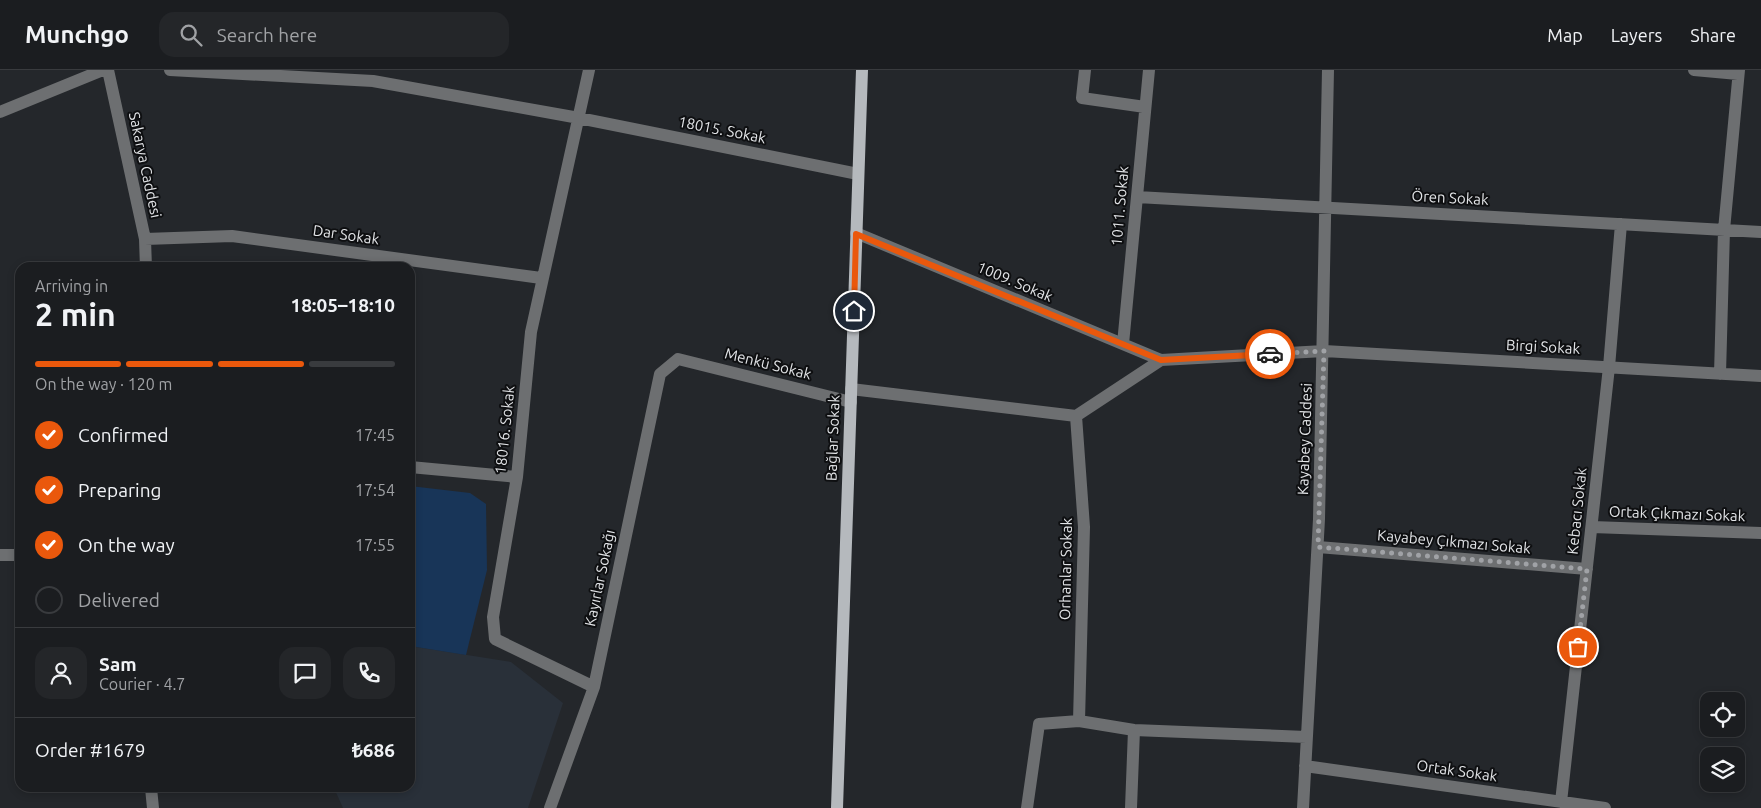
<!DOCTYPE html>
<html lang="en">
<head>
<meta charset="utf-8">
<style>
  body { margin:0; font-family:Ubuntu,sans-serif; background:#242629; color:#f1f3f6; height:100vh; display:flex; flex-direction:column; font-size:19px; white-space:nowrap }
  * { box-sizing:border-box; margin:0 }
  p { font-size:16px; color:#a0a2a5 }
  .icon { flex:none; width:28px; height:28px; fill:none; stroke:currentColor; stroke-width:2; stroke-linecap:round; stroke-linejoin:round }
  .map { position:relative; flex:1; overflow:hidden }
  .panel { position:absolute; left:15px; top:192px; width:400px; height:530px; display:flex; flex-direction:column; background:#1b1d20; border-radius:15px; box-shadow:0 2px 8px #0003,0 0 0 1px #393b3e }
  .panel>* { flex:none }
  .controls { position:absolute; left:1700px; top:622px; display:grid; gap:10px }
  .controls a { display:grid; place-items:center; width:45px; height:45px; border-radius:10px; background:#1b1d20; box-shadow:0 2px 8px #0003,0 0 0 1px #393b3e; font-size:25px }
  .pin { position:absolute; display:grid; place-items:center; width:42px; height:42px; color:#fff; margin:-21px; border:2px solid #fff; border-radius:50%; box-shadow:0 1px 5px #0007 }
  .courier { position:absolute; display:grid; place-items:center; width:50px; height:50px; margin:-25px; border:4px solid #ea580c; border-radius:50%; background:#fff; color:#222; box-shadow:0 1px 6px #0007 }
  .overview em { font-style:normal; font-weight:700 }
  .overview div { display:flex; flex-direction:column-reverse }
  .overview { display:flex; align-items:center; justify-content:space-between; height:85px; padding:0 20px }
  h1 { font-size:32px; font-weight:700; line-height:38px }
  .bar { display:grid; grid-template-columns:repeat(4,1fr); gap:8px 5px; align-content:center; height:60px; padding:0 20px }
  .bar i { height:6px; border-radius:4px; background:#393b3e }
  .bar .active { background:#ea580c }
  .bar p { grid-column:span 4 }
  .line { display:flex; align-items:center; gap:12px; padding:0 20px; border-top:1px solid #393b3e }
  .line div { flex:1 }
  .round { display:grid; place-items:center; flex:none; width:52px; height:52px; border-radius:15px; background:#242629 }
  ol { padding:0 20px; list-style:none }
  li { display:flex; align-items:center; gap:15px; height:55px }
  li p { margin-inline-start:auto }
  li .icon { padding:5px; border-radius:50%; background:#ea580c; color:#fff; stroke-width:4 }
  li:last-child { color:#a0a2a5 }
  li i { width:28px; height:28px; border:2px solid #393b3e; border-radius:50% }
  header { display:flex; align-items:center; gap:30px; box-sizing:border-box; height:70px; padding:0 25px; background:#1b1d20; border-bottom:1px solid #393b3e }
  header strong { font-size:24px }
  nav { display:flex; gap:28px; margin-inline-start:auto; font-size:18px }
  .search { width:350px; height:45px; background:#242629; display:flex; align-items:center; gap:12px; box-sizing:border-box; padding:0 18px; border-radius:15px; color:#a0a2a5; font-size:19px }
  .map>svg:first-child { display:block }
  .built { fill:#293039 }
  .green { fill:#183558 }
  .lines { fill:none; stroke-linecap:round; stroke-linejoin:round }
  .minor { stroke:#6d6f71; stroke-width:12 }
  .major { stroke:#b5b9bd; stroke-width:12 }
  .done { stroke:#a0a2a6; stroke-width:5; stroke-dasharray:0 9 }
  .route { stroke:#ea580c; stroke-width:6 }
  .labels { text-anchor:middle; stroke-width:4; stroke-linejoin:round; paint-order:stroke }
  .street-label { font-size:15px; fill:#e3e5e8; stroke:#0e0f11 }
</style>
</head>
<body>
<header>
<strong>Munchgo</strong>
<div class="search"><svg class="icon" aria-label="search" viewBox="0 0 24 24"><circle cx="10" cy="10" r="6"/><path d="M15 15l6 6"/></svg>Search here</div>
<nav><a>Map</a><a>Layers</a><a>Share</a></nav>
</header>
<div class="map">
<svg width="1761" height="738" viewBox="0 0 1761 738">
  <rect width="100%" height="100%" fill="#24272b"/>
  <path class="built" d="M410,576l101,16 52,41 -35,105h-185l-9,-20h76z"/>
  <path class="green" d="M410,416l60,7 16,11 1,66 -21,85 -56,-9z"/>
  <g class="lines">
    <path class="minor" d="M108,0l37,169 1,29
      M170,0l203,11 206,37 279,56
      M589,0l-58,262 -14,145 -24,140 2,22 99,48
      M1085,0l-3,28 63,9
      M1694,0l44,4
      M0,42l103,-42
      M1137,127l624,35
      M856,163l305,127
      M145,169l87,-3 309,42
      M1123,274l26,-274
      M1720,304l4,-144 15,-160
      M851,319l225,27 8,111 -5,194 55,9 172,7
      M1076,346l85,-56 163,-9 437,25
      M410,397l107,10
      M1592,457l169,6
      M1318,477l269,22
      M0,485h20
      M1305,696l300,42
      M151,718l2,20
      M1561,732l48,-435 12,-143
      M550,738l44,-121 66,-313 18,-15 173,43
      M1027,738l12,-84 40,-3
      M1131,738l3,-78
      M1303,738l16,-289 9,-449"/>
    <path class="major" d="M837,738l25,-738"/>
  </g>
  <g class="lines">
    <path class="done" d="M1270,284l54,-3 -6,196 269,22 -9,78"/>
    <path class="route" d="M854,241l2,-77 305,126 109,-6"/>
  </g>
  <g class="labels">
    <g class="street-label">
      <text transform="translate(722 60) rotate(11)" y="5">18015. Sokak</text>
      <text transform="translate(145 95) rotate(78)" y="5">Sakarya Caddesi</text>
      <text transform="translate(1450 128) rotate(3)" y="5">Ören Sokak</text>
      <text transform="translate(1120 136) rotate(-85)" y="5">1011. Sokak</text>
      <text transform="translate(346 165) rotate(8)" y="5">Dar Sokak</text>
      <text transform="translate(1015 212) rotate(23)" y="5">1009. Sokak</text>
      <text transform="translate(1543 277) rotate(3)" y="5">Birgi Sokak</text>
      <text transform="translate(768 294) rotate(14)" y="5">Menkü Sokak</text>
      <text transform="translate(505 360) rotate(-84)" y="5">18016. Sokak</text>
      <text transform="translate(833 368) rotate(-88)" y="5">Bağlar Sokak</text>
      <text transform="translate(1305 369) rotate(-88)" y="5">Kayabey Caddesi</text>
      <text transform="translate(1577 441) rotate(-84)" y="5">Kebacı Sokak</text>
      <text transform="translate(1677 444) rotate(2)" y="5">Ortak Çıkmazı Sokak</text>
      <text transform="translate(1454 472) rotate(5)" y="5">Kayabey Çıkmazı Sokak</text>
      <text transform="translate(1066 499) rotate(-89)" y="5">Orhanlar Sokak</text>
      <text transform="translate(600 508) rotate(-78)" y="5">Kayırlar Sokağı</text>
      <text transform="translate(1457 701) rotate(8)" y="5">Ortak Sokak</text>
    </g>
  </g>
</svg>
<div class="controls">
<a><svg class="icon" aria-label="locate" viewBox="0 0 24 24"><circle cx="12" cy="12" r="6"/><path d="M12 2v4M12 18v4M2 12h4M18 12h4"/></svg></a>
<a><svg class="icon" aria-label="layers" viewBox="0 0 24 24"><path d="M12 4l9 5-9 5-9-5zM3 14l9 5 9-5"/></svg></a>
</div>
<div class="pin" style="left:1578px;top:577px;background:#ea580c"><svg class="icon" aria-label="bag" viewBox="0 0 24 24"><path d="M5 8h14l-1 12H6zM9 8a3 3 0 0 1 6 0"/></svg></div>
<div class="pin" style="left:854px;top:241px;background:#1f2937"><svg class="icon" aria-label="home" viewBox="0 0 24 24"><path d="M3 11l9-7 9 7M6 9v11h12V9"/></svg></div>
<div class="courier" style="left:1270px;top:284px"><svg class="icon" aria-label="car" viewBox="0 0 24 24"><path d="M5 17H2v-5l4-1 3-4h7l3 4 3 1v5h-3M9 17h6M6 11h13"/><circle cx="7" cy="17" r="2"/><circle cx="17" cy="17" r="2"/></svg></div>
<section class="panel">
<div class="overview"><div><h1>2 min</h1><p>Arriving in</p></div><em>18:05–18:10</em></div>
<div class="bar"><i class="active"></i><i class="active"></i><i class="active"></i><i></i><p>On the way · 120 m</p></div>
<ol>
<li><svg class="icon" aria-label="check" viewBox="0 0 24 24"><path d="M5 12l5 5 9-10"/></svg>Confirmed<p>17:45</p></li>
<li><svg class="icon" aria-label="check" viewBox="0 0 24 24"><path d="M5 12l5 5 9-10"/></svg>Preparing<p>17:54</p></li>
<li><svg class="icon" aria-label="check" viewBox="0 0 24 24"><path d="M5 12l5 5 9-10"/></svg>On the way<p>17:55</p></li>
<li><i></i>Delivered</li>
</ol>
<div class="line" style="height:90px"><a class="round"><svg class="icon" aria-label="person" viewBox="0 0 24 24"><circle cx="12" cy="8" r="4"/><path d="M4 21q1-7 8-7t8 7"/></svg></a><div><b>Sam</b><p>Courier · 4.7</p></div><a class="round"><svg class="icon" aria-label="chat" viewBox="0 0 24 24"><path d="M4 5h16v11H9l-5 4z"/></svg></a><a class="round"><svg class="icon" aria-label="phone" viewBox="0 0 24 24"><path d="M5 4h4l2 5-3 2q2 4 5 5l2-3 5 2v4C11 20 4 13 5 4z"/></svg></a></div>
<div class="line" style="height:65px"><div>Order #1679</div><b>₺686</b></div>
</section>
</div>
</body>
</html>
